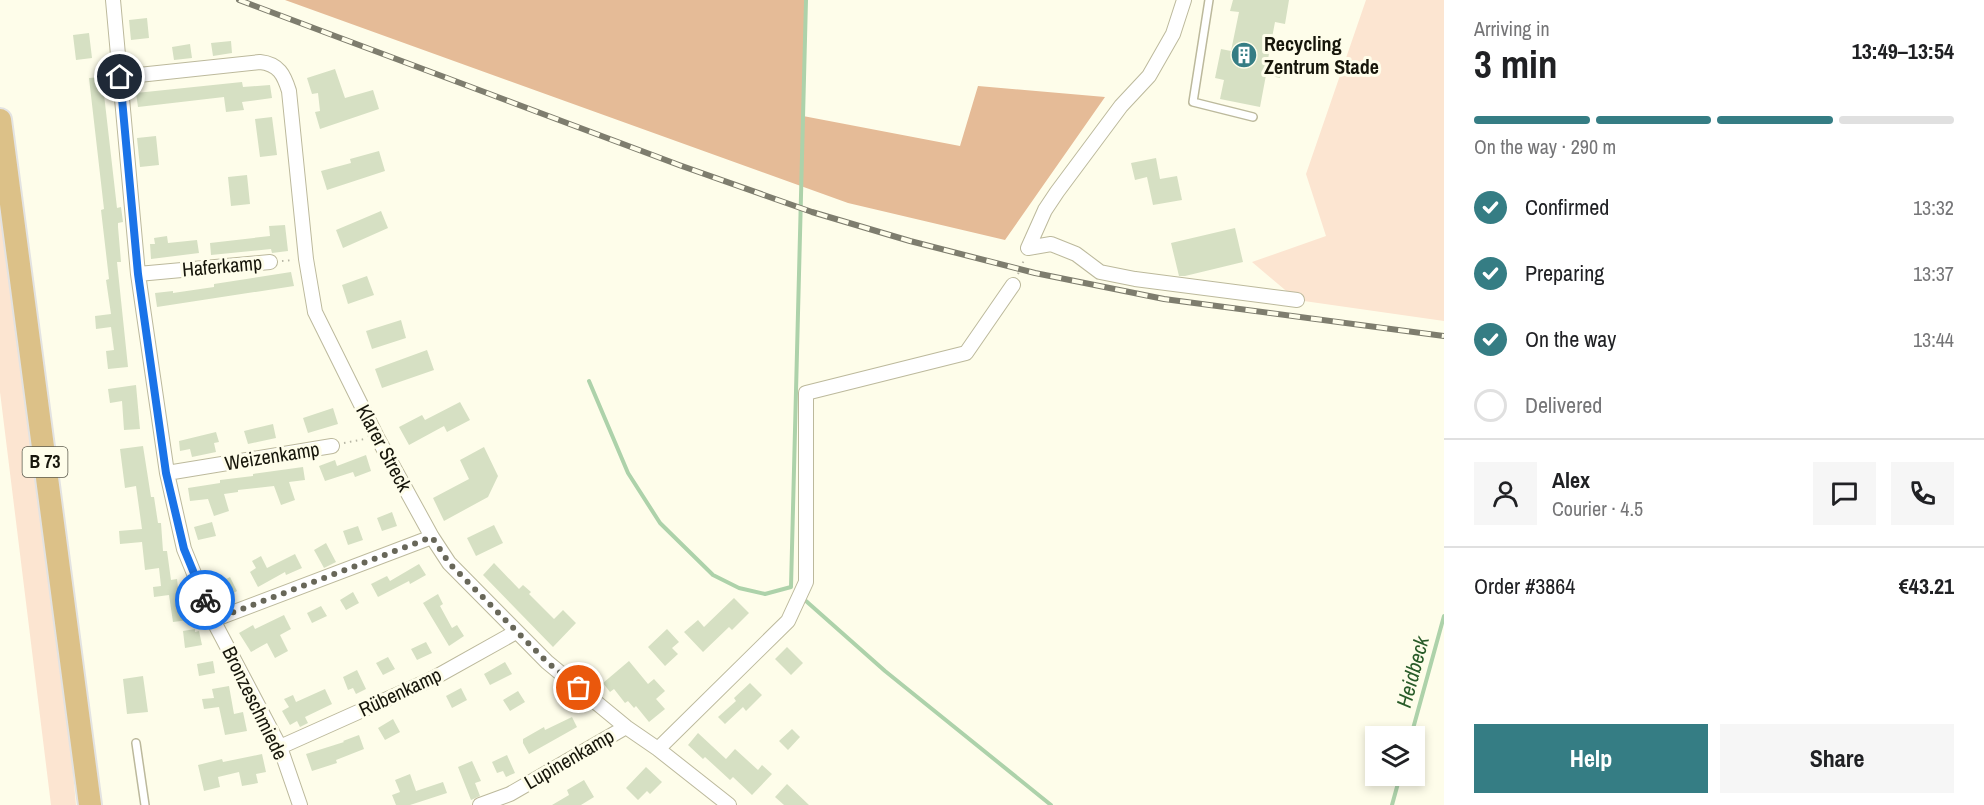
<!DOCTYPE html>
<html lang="en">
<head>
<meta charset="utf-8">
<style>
  body { margin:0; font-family:"Archivo Narrow",sans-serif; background:#f6f6f6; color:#202124; height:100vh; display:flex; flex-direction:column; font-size:22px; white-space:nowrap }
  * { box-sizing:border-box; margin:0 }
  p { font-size:20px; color:#757577 }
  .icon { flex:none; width:33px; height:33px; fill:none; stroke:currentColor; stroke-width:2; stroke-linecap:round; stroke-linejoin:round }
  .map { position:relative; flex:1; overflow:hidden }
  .panel { display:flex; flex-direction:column; background:#fff; width:540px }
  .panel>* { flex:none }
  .tools { position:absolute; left:1365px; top:726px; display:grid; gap:12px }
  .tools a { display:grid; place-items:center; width:60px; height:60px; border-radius:0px; background:#fff; box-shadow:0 3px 9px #0003; font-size:30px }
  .pin { position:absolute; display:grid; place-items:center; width:51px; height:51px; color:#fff; margin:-26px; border:3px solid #fff; border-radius:50%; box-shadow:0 2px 6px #0007 }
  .courier { position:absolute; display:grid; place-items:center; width:60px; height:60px; margin:-30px; border:4px solid #1a73e8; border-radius:50%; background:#fff; color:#222; box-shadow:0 2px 8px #0007 }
  .headline em { font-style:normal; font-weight:700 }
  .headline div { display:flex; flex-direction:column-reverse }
  .headline { display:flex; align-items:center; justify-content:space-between; height:102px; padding:0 30px }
  h1 { font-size:39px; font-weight:700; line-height:45px }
  .bar { display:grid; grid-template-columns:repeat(4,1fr); gap:9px 6px; align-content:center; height:72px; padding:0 30px }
  .bar i { height:8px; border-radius:4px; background:#e0e0e0 }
  .bar .selected { background:#357d84 }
  .bar p { grid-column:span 4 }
  .line { display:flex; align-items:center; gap:15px; padding:0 30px; border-top:2px solid #e0e0e0 }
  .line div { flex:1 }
  .round { display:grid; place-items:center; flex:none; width:63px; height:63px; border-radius:0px; background:#f6f6f6 }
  ol { padding:0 30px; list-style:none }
  li { display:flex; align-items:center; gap:18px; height:66px }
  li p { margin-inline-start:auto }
  li .icon { padding:6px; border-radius:50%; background:#357d84; color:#fff; stroke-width:4 }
  li:last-child { color:#757577 }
  li i { width:33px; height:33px; border:3px solid #e0e0e0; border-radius:50% }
  .cta { display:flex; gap:12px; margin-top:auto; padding:12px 30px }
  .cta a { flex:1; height:69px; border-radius:0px; background:#357d84; color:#fff; font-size:24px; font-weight:700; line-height:69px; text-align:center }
  .cta a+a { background:#f6f6f6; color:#202124 }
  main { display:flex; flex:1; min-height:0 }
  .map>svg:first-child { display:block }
  .green { fill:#fce5d1 }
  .forest { fill:#e5bb97 }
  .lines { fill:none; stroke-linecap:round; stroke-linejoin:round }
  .stream { stroke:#add2aa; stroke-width:4 }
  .building { fill:#d6e0c3 }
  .service-casing { stroke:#bcb99c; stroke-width:10 }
  .minor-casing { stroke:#bcb99c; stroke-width:16 }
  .primary-casing { stroke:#e3e3e2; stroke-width:26 }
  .path { stroke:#b7b6a5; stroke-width:2; stroke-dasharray:1.5 4.5; stroke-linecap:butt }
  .service { stroke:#fff; stroke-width:7 }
  .minor { stroke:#fff; stroke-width:14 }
  .primary { stroke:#dcc188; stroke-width:22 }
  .rail-casing { stroke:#7e7d6e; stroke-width:6 }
  .rail { stroke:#fefdea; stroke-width:4; stroke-dasharray:11; stroke-linecap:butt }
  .done { stroke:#686759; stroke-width:6; stroke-dasharray:0 10.8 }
  .route { stroke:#1a73e8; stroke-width:8 }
  .labels { text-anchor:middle; stroke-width:6; stroke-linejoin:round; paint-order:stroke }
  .shield { fill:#fefdea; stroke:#5c5b4e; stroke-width:1.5 }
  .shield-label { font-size:18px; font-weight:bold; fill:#17160b }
  .poi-label { font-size:20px; font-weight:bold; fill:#17160b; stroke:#fefdea; text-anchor:start }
  .street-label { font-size:20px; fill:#17160b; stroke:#fefdea }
  .water-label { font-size:21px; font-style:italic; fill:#285b28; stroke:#fefdea }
</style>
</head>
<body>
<main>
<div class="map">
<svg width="1444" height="805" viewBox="0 0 1444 805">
  <rect width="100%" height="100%" fill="#fefdea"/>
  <path class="green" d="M1366,0h78v321l-147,-21 -45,-38 74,-26 -20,-62z
    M0,193l64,481 12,131h-25l-51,-413z"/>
  <path class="forest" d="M285,0h521l-3,116 157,30 18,-60 127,11 -100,143 -157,-37z"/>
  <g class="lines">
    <path class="stream" d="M589,381l39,92 32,50 53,52 26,13 26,6 26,-7 15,-587
      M806,601l79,70 166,134
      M1411,736l33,-120
      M1392,805l8,-29"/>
  </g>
  <path class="building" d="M1233,0h56l-4,24 -10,-2 -7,37 15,3 -3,16 -14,-3 -6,32 -40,-8 4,-19 -9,-2 6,-29 10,2 8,-39 -9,-1z
    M147,18l2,20 -18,2 -2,-20z
    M89,33l3,25 -16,2 -3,-25z
    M231,41l1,12 -19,3 -2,-13z
    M190,44l2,14 -18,2 -2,-13z
    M335,69l10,29 28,-8 6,19 -59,20 -5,-17 5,-1 -2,-18 -6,1 -5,-16z
    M102,77l15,131 4,-1 2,15 -5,1v4l3,35h-4l11,105 -20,2 -2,-18 8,-1 -3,-23 -15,2 -1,-13 16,-2 -5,-34 3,-1 -8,-69 3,-1 -15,-131z
    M242,82l1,5 27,-2 2,13 -30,4 2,8 -18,2 -2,-15 -86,10 -2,-14z
    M272,117l5,38 -17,2 -5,-38z
    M156,136l3,29 -19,2 -3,-29z
    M379,151l6,20 -58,19 -6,-19 30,-8 -1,-4z
    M1156,158l4,21 17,-3 5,24 -29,5 -6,-28 -12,3 -4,-17z
    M247,175l3,29 -19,2 -3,-29z
    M381,211l7,17 -45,20 -7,-18z
    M285,225l3,26 -16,2 -1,-4 -60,6 -1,-12 60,-7 -1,-10z
    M1235,228l8,34 -58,14h-6l-8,-33z
    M167,236l1,7 29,-3 2,13 -48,6 -1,-15h5l-1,-6z
    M291,272l3,14 -137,21 -2,-14 18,-2v2l41,-6v-3z
    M367,276l7,19 -26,9 -6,-19z
    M401,320l5,18 -34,11 -6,-18z
    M427,350l7,20 -52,18 -7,-19z
    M136,385l4,44 -16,1 -2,-29 -12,2 -2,-14z
    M460,402l10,18 -23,12 -3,-6 -35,19 -10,-18 23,-12 3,5z
    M333,408l5,16 -30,9 -5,-15z
    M273,424l3,14 -28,6 -4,-13z
    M216,432l3,10 -5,1 2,9 -24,5 -2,-8 -10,2 -1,-10z
    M143,446l8,51h3l4,26h3l2,28h4l4,29 6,-1 3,26 7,-1 2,16 -16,2 -4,-27 -15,2 -1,-10 8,-1 -2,-18 -14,2 -3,-28 -22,2 -1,-13 23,-2 -6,-43 -11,2 -5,-39z
    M484,447l14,29 -10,21 -44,24 -11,-23 36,-19 -9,-19z
    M366,455l5,16 -16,6 -2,-5 -28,9 -6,-15 16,-6 2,6z
    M303,467l2,13 -16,2 6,18 -14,5 -7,-19 -36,4v2l-14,2 5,17 -15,5 -6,-17 -18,2 -2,-13 32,-5v-3l33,-4v-2z
    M392,512l5,14 -15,5 -5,-13z
    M212,522l4,14 -18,4 -4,-13z
    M494,525l9,18 -27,13 -9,-18z
    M358,526l5,14 -15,5 -5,-14z
    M326,543l10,19 -12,6 -10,-18z
    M295,554l7,14 -16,7 -1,-3 -27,15 -8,-15 6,-4 -4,-7 9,-5 6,12z
    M494,563l25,26 4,-4 8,7 -2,2 25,25 9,-9 13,13 -23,24 -70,-72z
    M419,564l7,11 -16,9 -1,-3 -31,16 -7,-13 16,-8 3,5z
    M230,577l7,14 -12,7 -8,-14z
    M353,592l6,11 -13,7 -6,-10z
    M438,594l5,10 -3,2 12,22 5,-3 7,11 -15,10 -26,-43z
    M734,598l15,15 -17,17 -3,-3 -26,25 -19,-20 14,-12 6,7z
    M321,606l6,10 -15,7 -5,-10z
    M284,615l7,14 -11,6 8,16 -13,7 -8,-15 -16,9 -12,-19 14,-8 2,4z
    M195,629v3l4,-1 3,14 -17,3 -2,-17z
    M667,629l12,13 -7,6 6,6 -13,12 -17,-19z
    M426,642l6,11 -15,7 -6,-11z
    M787,647l16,16 -12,12 -16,-16z
    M388,657l7,12 -12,6 -7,-12z
    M213,661l2,12 -16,3 -2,-12z
    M629,661l19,23 6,-5 11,12 -9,8 9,10 -16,13 -13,-16 -2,2 -6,-7 -3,2 -11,-14 -4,3 -7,-9z
    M505,662l7,12 -22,11 -6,-11z
    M357,670l9,19 -10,5 -3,-6 -5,2 -5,-13z
    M143,676l5,36 -21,2 -4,-35z
    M750,683l12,12 -16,16 -3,-4 -18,17 -7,-7 18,-16 -2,-3z
    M229,686l5,28 9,-2 4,19 -22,4 -6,-28 -15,2 -2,-10 12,-1 -2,-9z
    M461,688l6,12 -15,8 -6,-12z
    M325,689l7,15 -27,13 3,6 -8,4 -3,-6 -7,4 -8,-14 7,-4 -5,-8 9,-4 3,7z
    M518,691l7,11 -15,9 -7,-11z
    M572,717l5,10 -48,27 -6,-11v-4l21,-12 1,3z
    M393,719l7,13 -15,8 -7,-12z
    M792,729l8,8 -12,13 -9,-9z
    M698,733l28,26 9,-10 23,21 4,-5 10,9 -20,21 -19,-18 -3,3 -25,-23 -2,2 -15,-14z
    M359,735l5,14 -28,11 1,3 -25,8 -6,-17 38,-12 -1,-1z
    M262,754l4,18 -10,2 2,9 -16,3 -3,-14 -21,5 2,10 -16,4 -6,-26 24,-6 1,3z
    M507,755l8,18 -9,4 -3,-6 -6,2 -5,-11z
    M472,761l9,20 -6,2 5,13 -9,4 -13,-33z
    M646,767l16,15 -12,12 -3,-3 -9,9 -12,-12z
    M410,774l6,17 27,-9 4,11 -37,12h-14l-4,-10 8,-3 -5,-12z
    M584,780l10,17 -13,8h-29l17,-10 -2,-5z
    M787,784l22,21h-25l-9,-8z"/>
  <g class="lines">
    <defs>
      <path id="service" d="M1209,0l-16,102 60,15
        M136,743l9,62"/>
      <path id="minor" d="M113,0l25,274 29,199 17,76 29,71 67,127 20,58
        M120,77l140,-15c19,2 24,13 29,29l17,168 9,53 62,125 55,100 17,26 98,99 79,65 32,22 71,56
        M1028,248l17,-38 12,-18 64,-86 28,-30 24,-42 11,-34
        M1028,248l23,-4 25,10 24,18 35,7 162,21
        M138,274l132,-12
        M167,473l165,-27
        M213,620l219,-83
        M280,747l152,-68 84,-47
        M658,749l130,-128 18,-39v-189l160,-40 47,-68
        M480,805l30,-11 116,-67"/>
      <path id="primary" d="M0,120l90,685"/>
    </defs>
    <use href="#service" class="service-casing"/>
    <use href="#minor" class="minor-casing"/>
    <use href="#primary" class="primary-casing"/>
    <path class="path" d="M282,261l12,-1
      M1018,274l6,-14
      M344,443l21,-4"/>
    <use href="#service" class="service"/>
    <use href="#minor" class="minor"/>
    <use href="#primary" class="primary"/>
    <defs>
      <path id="rail" d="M239,0l440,165 133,47 98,29 125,32 129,26 280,37"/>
    </defs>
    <use href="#rail" class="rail-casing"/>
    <use href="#rail" class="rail"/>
  </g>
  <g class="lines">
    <path class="done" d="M205,600l8,20 219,-83 17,26 98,99 32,26"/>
    <path class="route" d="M120,77l18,197 28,199 18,76 21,51"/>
  </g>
  <defs>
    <symbol id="building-disc" viewBox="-11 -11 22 22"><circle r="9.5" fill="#357d84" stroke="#fefdea"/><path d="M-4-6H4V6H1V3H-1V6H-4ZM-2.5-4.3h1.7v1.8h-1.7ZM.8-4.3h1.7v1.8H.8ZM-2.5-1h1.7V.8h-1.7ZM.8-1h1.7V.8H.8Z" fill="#fff"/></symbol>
  </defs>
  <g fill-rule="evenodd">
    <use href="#building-disc" x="1229" y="40" width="30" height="30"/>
  </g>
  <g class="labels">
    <rect class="shield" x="22.5" y="447" width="45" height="30" rx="4.5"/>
    <g class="shield-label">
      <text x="45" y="468">B 73</text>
    </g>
    <g class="poi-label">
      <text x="1264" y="51">Recycling<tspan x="1264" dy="23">Zentrum Stade</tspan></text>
    </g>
    <g class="street-label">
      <text transform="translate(222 266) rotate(-5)" y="7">Haferkamp</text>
      <text transform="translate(384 448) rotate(62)" y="7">Klarer Streck</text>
      <text transform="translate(272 456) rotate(-9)" y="7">Weizenkamp</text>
      <text transform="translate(400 692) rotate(-25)" y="7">Rübenkamp</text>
      <text transform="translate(255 703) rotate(64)" y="7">Bronzeschmiede</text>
      <text transform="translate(569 759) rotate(-30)" y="7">Lupinenkamp</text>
    </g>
    <g class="water-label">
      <text transform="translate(1413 672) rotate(-75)" y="7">Heidbeck</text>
    </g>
  </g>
</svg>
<div class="tools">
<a><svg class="icon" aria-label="layers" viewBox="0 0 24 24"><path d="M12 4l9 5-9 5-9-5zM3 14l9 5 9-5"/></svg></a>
</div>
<div class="pin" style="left:579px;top:688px;background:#ea580c"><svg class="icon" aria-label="bag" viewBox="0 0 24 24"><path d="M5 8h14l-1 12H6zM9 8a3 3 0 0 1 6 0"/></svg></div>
<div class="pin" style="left:120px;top:77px;background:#1f2937"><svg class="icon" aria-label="home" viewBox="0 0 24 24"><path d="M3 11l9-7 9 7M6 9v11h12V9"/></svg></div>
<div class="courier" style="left:205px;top:600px"><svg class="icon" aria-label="bike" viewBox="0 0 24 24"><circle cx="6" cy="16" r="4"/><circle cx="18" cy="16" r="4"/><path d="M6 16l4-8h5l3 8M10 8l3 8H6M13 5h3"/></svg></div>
</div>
<section class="panel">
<div class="headline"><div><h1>3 min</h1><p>Arriving in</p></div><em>13:49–13:54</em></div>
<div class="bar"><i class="selected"></i><i class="selected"></i><i class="selected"></i><i></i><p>On the way · 290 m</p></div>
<ol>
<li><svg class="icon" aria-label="check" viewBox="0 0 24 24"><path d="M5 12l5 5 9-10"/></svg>Confirmed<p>13:32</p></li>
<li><svg class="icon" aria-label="check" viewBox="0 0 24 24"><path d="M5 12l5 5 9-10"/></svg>Preparing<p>13:37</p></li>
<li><svg class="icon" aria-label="check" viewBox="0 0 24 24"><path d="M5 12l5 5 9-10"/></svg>On the way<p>13:44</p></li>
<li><i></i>Delivered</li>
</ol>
<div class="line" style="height:108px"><a class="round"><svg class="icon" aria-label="person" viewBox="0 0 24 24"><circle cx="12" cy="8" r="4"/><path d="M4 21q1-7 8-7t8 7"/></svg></a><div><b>Alex</b><p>Courier · 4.5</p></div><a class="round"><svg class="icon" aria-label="chat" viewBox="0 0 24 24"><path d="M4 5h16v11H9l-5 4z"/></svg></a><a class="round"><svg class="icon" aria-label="phone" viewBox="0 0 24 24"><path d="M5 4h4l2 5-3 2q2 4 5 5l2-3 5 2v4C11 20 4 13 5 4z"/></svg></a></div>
<div class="line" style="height:78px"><div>Order #3864</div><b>€43.21</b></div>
<div class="cta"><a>Help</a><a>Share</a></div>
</section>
</main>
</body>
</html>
